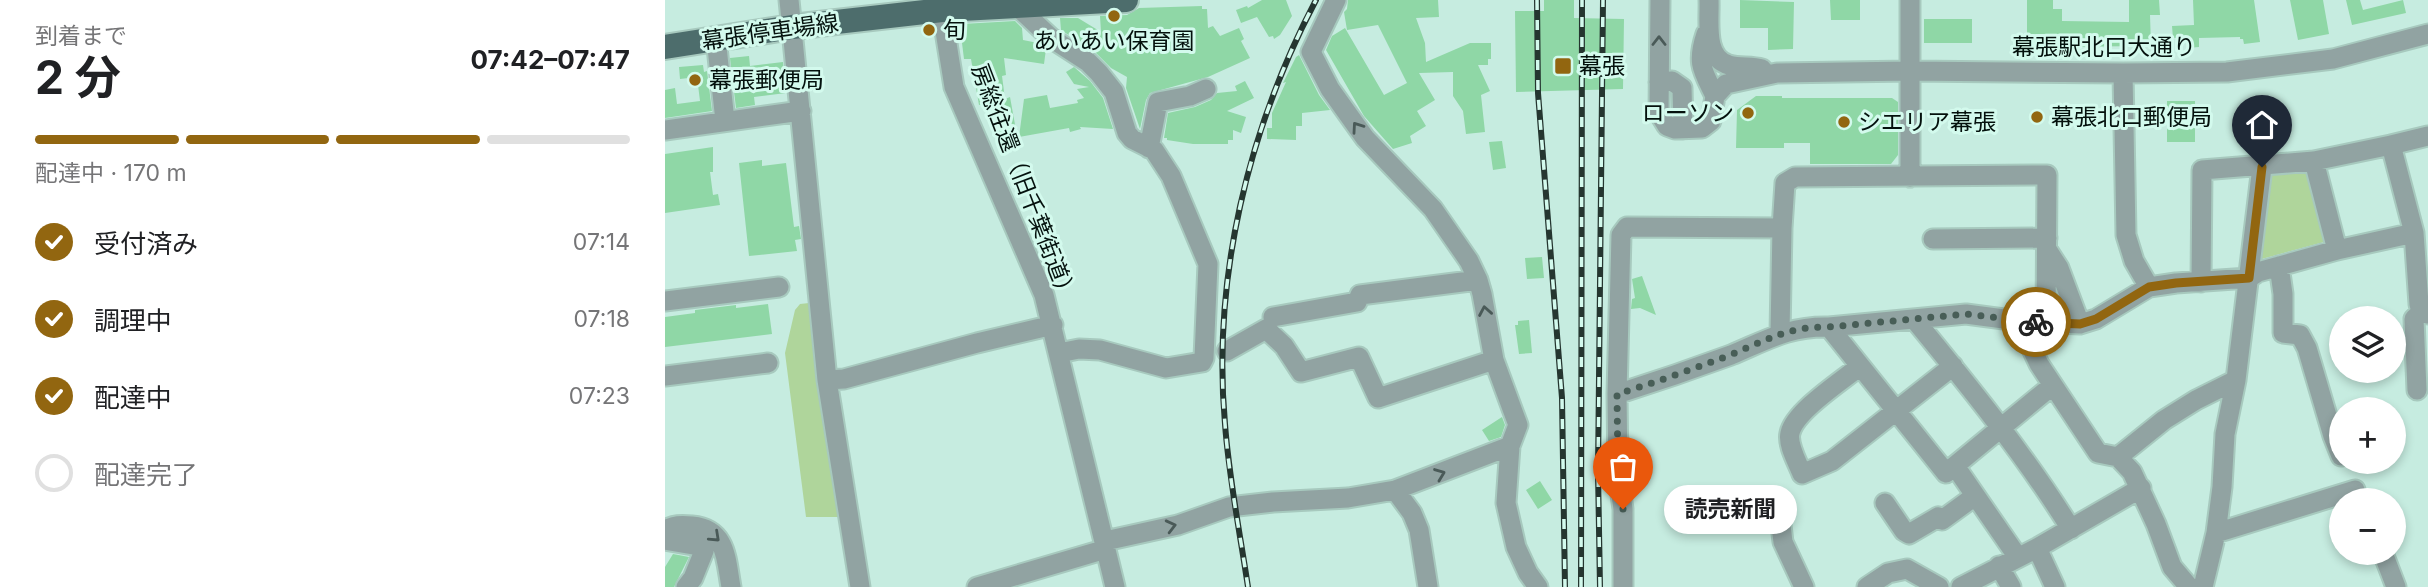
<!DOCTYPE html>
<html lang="ja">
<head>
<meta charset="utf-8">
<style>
  body { margin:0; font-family:Inter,"Noto Sans JP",sans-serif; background:#f2f2f2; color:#202124; height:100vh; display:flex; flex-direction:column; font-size:26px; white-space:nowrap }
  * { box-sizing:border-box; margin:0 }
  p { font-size:23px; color:#757577 }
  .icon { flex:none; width:38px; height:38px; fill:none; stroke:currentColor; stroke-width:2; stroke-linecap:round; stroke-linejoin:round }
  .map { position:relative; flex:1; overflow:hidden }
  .details { display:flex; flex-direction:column; background:#fff; width:665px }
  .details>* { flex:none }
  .controls { position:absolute; left:1664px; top:306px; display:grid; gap:14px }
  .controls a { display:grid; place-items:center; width:77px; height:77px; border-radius:50%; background:#fff; box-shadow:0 4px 10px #0003; font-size:35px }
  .pin { position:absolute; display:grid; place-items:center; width:60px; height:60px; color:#fff; margin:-72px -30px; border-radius:50% 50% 50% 0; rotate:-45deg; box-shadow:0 0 7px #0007 }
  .pin .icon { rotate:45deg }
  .courier { position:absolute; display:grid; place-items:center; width:70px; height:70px; margin:-35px; border:5px solid #926610; border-radius:50%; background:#fff; color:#222; box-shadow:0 2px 9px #0007 }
  .bubble { position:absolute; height:49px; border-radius:24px; background:#fff; box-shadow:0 4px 10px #0003; font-size:23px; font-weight:700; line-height:49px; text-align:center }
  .summary em { font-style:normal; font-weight:700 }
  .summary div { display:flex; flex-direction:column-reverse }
  .summary { display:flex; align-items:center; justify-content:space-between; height:119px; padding:0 35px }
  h1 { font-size:46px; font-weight:700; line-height:52px }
  .bar { display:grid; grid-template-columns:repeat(4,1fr); gap:10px 7px; align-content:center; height:84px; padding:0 35px }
  .bar i { height:9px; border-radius:5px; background:#e0e0e0 }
  .bar .selected { background:#926610 }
  .bar p { grid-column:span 4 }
  ol { padding:0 35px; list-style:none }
  li { display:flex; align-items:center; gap:21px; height:77px }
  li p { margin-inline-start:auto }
  li .icon { padding:7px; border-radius:50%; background:#926610; color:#fff; stroke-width:4 }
  li:last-child { color:#757577 }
  li i { width:38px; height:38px; border:4px solid #e0e0e0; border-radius:50% }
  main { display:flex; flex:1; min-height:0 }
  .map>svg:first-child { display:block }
  .green { fill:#afd59b }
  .building { fill:#8fd7a6 }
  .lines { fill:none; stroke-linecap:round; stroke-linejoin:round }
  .minor-casing { stroke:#a7c9be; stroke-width:23 }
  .major-casing { stroke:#a7c9be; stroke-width:28 }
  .minor { stroke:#91a3a2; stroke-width:19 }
  .major { stroke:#4d6d6c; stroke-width:24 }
  .rail-casing { stroke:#253630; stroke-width:6 }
  .rail { stroke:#d3faed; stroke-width:3.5; stroke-dasharray:10; stroke-linecap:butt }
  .oneway { stroke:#4a5a58 }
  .done { stroke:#485e57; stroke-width:7; stroke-dasharray:0 12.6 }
  .route { stroke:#926610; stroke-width:9 }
  .poi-dot { fill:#926610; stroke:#d3faed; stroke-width:2.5 }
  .labels { text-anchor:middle; stroke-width:6; stroke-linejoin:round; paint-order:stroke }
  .poi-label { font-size:23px; fill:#04110d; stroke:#d3faed; text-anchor:start }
  .street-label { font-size:23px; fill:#04110d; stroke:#d3faed }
</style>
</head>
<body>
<main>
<section class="details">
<div class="summary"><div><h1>2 分</h1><p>到着まで</p></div><em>07:42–07:47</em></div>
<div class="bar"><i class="selected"></i><i class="selected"></i><i class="selected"></i><i></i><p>配達中 · 170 m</p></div>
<ol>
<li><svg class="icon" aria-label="check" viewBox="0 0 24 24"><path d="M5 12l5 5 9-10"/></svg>受付済み<p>07:14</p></li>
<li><svg class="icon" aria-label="check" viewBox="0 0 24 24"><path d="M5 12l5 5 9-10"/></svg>調理中<p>07:18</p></li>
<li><svg class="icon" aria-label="check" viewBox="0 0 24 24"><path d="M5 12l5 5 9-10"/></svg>配達中<p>07:23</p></li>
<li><i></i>配達完了</li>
</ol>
</section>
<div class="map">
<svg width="1763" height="587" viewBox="0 0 1763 587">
  <rect width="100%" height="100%" fill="#c6ece0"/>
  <path class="green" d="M1644,170l18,68 -3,4 -66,18 11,-88z
    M144,303l30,214h-33l-21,-164 10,-43 5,-6z"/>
  <path class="building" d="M597,0h24l6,16 -12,19 -6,4 -1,-3 -4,1 -12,-20 -16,6 -5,-13 11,-4 1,2z
    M683,0h90l1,17 -23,1 9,25 1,19 44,-19h21v16h-3v6h-10l12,26 -9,4 4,37 -19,2 -3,-23 -10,-15v-24l-34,1 16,27 -18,11 9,15 -16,10 2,7 -19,6 -29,-33 -38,-66 6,-14 13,-8 39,67 23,-12 -29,-58 -31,5 -3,-18 3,-3z
    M879,0h30v18l50,1 -1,70 -107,3 -1,-81h29z
    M1075,0l54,2 -1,47 -25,1v-22h-28z
    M1165,0h30v20h-29z
    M1362,0h26v9h9v12l67,1v-22h30l1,15h-10l1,31 -114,1 -10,-11z
    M1528,0h61l6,42 -16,2 -1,-5h-3v-2l-41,1v9l-12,1v-10h-14l-1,-12 22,-1z
    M1625,0h33l6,34 -31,6z
    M1681,0h14l3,10 40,-10 3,13 -54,12z
    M537,6v3h5l1,19 5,-2 7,10 19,-8 5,11 -3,2 9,17 -42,19 -58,16 -4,7 -6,29 -14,-41 1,-11 -16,-9 -16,-16 -34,-22 -1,-12h18l23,14 -1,-16 27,-1 12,-7z
    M1259,19h48v24h-48z
    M350,21l7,7 1,12 15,3 8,6 -2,15 -40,-6 2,17 -4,1 3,23 5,-2 6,33 -24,3 -6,-30 -7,2 -8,-46h-7l-4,-32 2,-3z
    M634,55l20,40 11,15 -28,3v13h-6v14l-29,-1v-11h5v-15l14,-31 -3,1 13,-26z
    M84,56l1,10 33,-4 3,31 -32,4 1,8 -19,3 -6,-50z
    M38,65l1,7 3,-1 5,40 -47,7v-28l10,-2 2,16 23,-3 -3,-24 -17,2 -1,-12z
    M409,67l16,14 13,17 10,31 -33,-2 1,2 -11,3 -1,-4 -50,9 5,-38 23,-4 3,13 28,-5 -1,-3 7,-2 -7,-9 12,-2 -15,-3 -8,-12z
    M580,81l9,17 -27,13 19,6 -5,16 -8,-3v10h-5v4h-35l-26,-4v-2h-3l4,-25 27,-6 16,-7 6,-7 20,-2 -2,-5z
    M1091,96h26v2h110l6,4v53l-7,9h-81v-21h-26v5h-48l1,-38z
    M1502,101h28v41h-28z
    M837,141l4,27 -13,2 -4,-28z
    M48,147v25h-3l3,23 5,-1 2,11 -55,8v-59z
    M97,160v6l24,-3 8,64 5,-1 2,13 -6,1 2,11 -48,5 -10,-93z
    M877,257l2,21 -17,1 -2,-21z
    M977,276l14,39 -16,-7 -9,1 1,-10 3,-1 -3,-19z
    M103,304l4,30 -107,13v-30l30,-4v-3l41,-5v3z
    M864,320l3,33 -13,1 -4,-29h3v-4z
    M837,417l3,8 -4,12 -12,4 -7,-11z
    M875,481l12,19 -14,9 -12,-19z
    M8,554l16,3 -15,30h-9v-20z"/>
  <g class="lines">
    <defs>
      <path id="minor" d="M124,0l38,380 33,207
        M275,0l14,87 90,208 71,292
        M671,0l-25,52 19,37 35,49 68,71 36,52 9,19 4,14 12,66 24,65 -8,21 -4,57 10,44 12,26 10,14
        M995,0l-1,113 8,13 8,3 27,-1 9,-7 4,-25 11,-12 51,-11 133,-2 213,2 104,-1 106,-13 95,-25
        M1044,0c1,20 -6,58 20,65 10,3 22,1 33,4
        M353,7l33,31 37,24 11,11 15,19 13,41 5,6 22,11 17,26 37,88 -4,94 -2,4 -36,6 -66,-18 -21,-1 -20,4
        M1041,34c-10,30 -3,37 9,62
        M51,38l9,83
        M1458,73l3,162 8,26 15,26
        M994,82l13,-1 10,7 1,41
        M0,130l136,-19
        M1763,136l-37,9 23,88 5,71 2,8 7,2
        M484,148l9,-46 32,-6 16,-7
        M1649,161l23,89
        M1245,177v-177
        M1117,228l3,-45 10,-6 252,-2 -1,147
        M1268,239l114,-1
        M1383,251l11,17 21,56
        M1614,266l4,28v39l17,2 7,13 26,88 8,20
        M1536,282l1,-112 112,-9 77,-16
        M0,301l114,-14
        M608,317l84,-15 3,-7 118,-15
        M1249,319c55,67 111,136 157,210
        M1354,321l20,43 59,89 20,4 14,15 24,52 16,43 17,20
        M1164,327l117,146 107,-88
        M562,351l39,-22 18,17 17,26 58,-15 19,41 116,-38
        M1195,366c-18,15 -65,45 -70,67 -3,12 8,30 12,41l30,-13 121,-95
        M0,376l103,-13
        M162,380l17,-1 133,-36 76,-18
        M1752,390l-3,-71 7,-7
        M952,394c38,-12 76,-25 114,-39 36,-15 58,-29 98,-28l137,-13 53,7 61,3 16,-5 53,-32 27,-4 73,-5 9,-6 79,-22 77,-17
        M1453,457l46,-37 32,-20 40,-20
        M1290,466l62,90
        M730,490l17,23 7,17 9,57
        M1220,503l19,28 5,3 29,-17 4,3 33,-24
        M1115,517l3,25 21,45
        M0,530c9,-5 16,-5 27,-4 35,3 34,34 39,61
        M1551,533l139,-43
        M0,540l34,6 5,5 -11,27 -7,9
        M440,541l73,-16 51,-18 44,-5 75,-4 47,-8 115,-44
        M1372,548l18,39
        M1718,553l13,34
        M1334,566l12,21
        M312,587l129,-38
        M958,587v-78l-5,-36 -1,-79 4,-159 6,-8 155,1 -2,105
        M1202,587l21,-14 19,-4 32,18
        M1296,587l76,-39 104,-60
        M1538,587l13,-54 6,-46 3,-53 11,-54 26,-213"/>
      <path id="major" d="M0,47l127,-20 150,-17 184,-10"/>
    </defs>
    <use href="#minor" class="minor-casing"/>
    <use href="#major" class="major-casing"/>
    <use href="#minor" class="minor"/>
    <use href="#major" class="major"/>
    <defs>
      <path id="rail" d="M872,0l1,93 24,305 3,189
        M583,587c-8,-54 -19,-108 -23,-163 -13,-145 23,-295 91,-424
        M916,587l1,-587
        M935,587l-2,-115 5,-472"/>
    </defs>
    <use href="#rail" class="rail-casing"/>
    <use href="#rail" class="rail"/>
  </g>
  <defs><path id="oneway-chevron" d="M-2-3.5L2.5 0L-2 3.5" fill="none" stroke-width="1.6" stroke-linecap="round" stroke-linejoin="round" transform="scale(1.75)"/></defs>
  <g class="oneway">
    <use href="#oneway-chevron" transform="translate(994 41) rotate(-90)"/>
    <use href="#oneway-chevron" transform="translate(692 127) rotate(-125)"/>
    <use href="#oneway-chevron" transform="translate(820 311) rotate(-100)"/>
    <use href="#oneway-chevron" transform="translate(775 474) rotate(-21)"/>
    <use href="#oneway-chevron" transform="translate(506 526) rotate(-14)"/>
    <use href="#oneway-chevron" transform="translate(50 537) rotate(43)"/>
  </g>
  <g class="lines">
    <path class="done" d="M958,509l-5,-36 -1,-79c37,-11 73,-24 108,-37 38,-15 62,-31 104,-30l137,-13 70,8"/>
    <path class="route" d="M1371,322l44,2 16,-5 53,-32 27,-4 73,-5 13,-111"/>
  </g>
  <g class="poi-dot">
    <circle cx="449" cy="16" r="7"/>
    <circle cx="264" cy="30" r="7"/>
    <rect x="889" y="57" width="18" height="18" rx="3.5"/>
    <circle cx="30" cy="80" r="7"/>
    <circle cx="1083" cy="113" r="7"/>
    <circle cx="1372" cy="117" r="7"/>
    <circle cx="1179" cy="122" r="7"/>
  </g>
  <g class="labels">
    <g class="poi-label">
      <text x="278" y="38">旬</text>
      <text x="449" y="49" text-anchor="middle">あいあい保育園</text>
      <text x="914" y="74">幕張</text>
      <text x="44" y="88">幕張郵便局</text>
      <text x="1069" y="121" text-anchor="end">ローソン</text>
      <text x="1386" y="125">幕張北口郵便局</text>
      <text x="1193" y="130">シエリア幕張</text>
    </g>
    <g class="street-label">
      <text transform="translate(105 32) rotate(-8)" y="8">幕張停車場線</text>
      <text x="1439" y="55">幕張駅北口大通り</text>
      <text transform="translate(359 183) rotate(69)" y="8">房総往還（旧千葉街道）</text>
    </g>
  </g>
</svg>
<div class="controls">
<a><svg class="icon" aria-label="layers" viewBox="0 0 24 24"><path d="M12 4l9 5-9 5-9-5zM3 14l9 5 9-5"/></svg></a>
<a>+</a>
<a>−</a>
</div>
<div class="pin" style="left:958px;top:509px;background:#ea580c"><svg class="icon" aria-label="bag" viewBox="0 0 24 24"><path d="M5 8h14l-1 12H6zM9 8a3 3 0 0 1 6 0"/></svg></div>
<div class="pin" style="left:1597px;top:167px;background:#1f2937"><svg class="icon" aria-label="home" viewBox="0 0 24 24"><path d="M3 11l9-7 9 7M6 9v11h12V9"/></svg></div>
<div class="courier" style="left:1371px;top:322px"><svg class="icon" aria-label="bike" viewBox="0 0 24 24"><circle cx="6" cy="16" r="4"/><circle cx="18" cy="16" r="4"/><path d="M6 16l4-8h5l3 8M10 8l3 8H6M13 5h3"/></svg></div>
<div class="bubble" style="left:999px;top:485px;width:133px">読売新聞</div>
</div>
</main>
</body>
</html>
